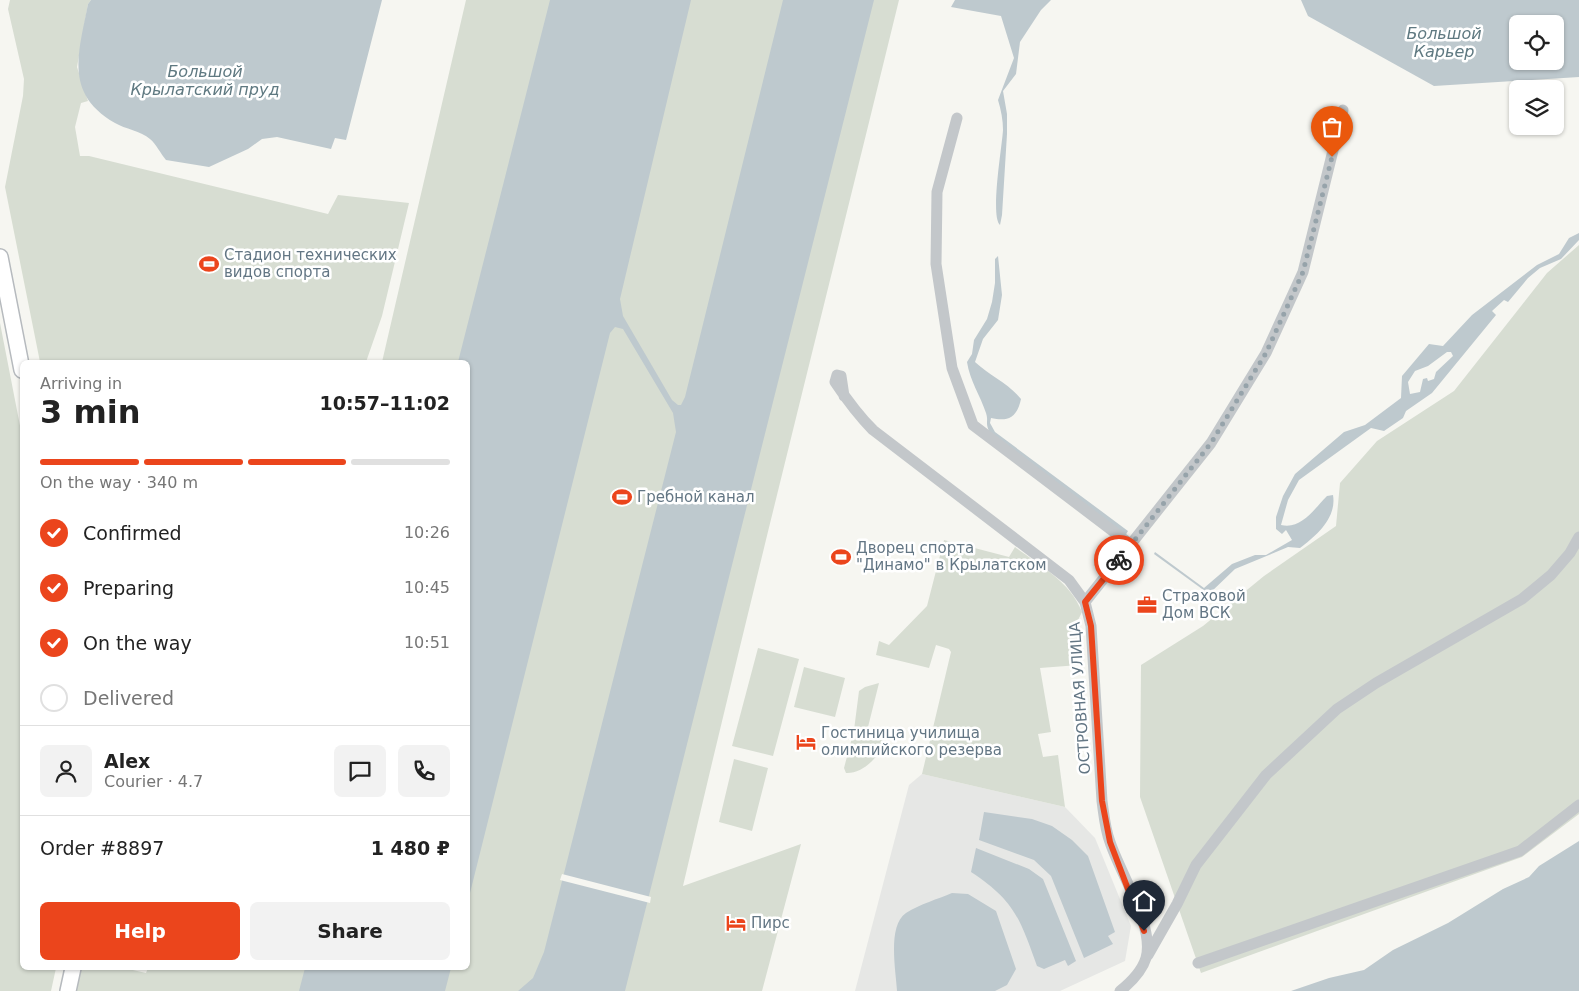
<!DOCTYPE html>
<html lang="en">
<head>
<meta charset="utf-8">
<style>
  body { margin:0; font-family:"DejaVu Sans",sans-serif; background:#f2f2f2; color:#222; height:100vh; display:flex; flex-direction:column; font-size:19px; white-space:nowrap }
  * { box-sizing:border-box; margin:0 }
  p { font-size:16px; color:#767676 }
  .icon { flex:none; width:28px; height:28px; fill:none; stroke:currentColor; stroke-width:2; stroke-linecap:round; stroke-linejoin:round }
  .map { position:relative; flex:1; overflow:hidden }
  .sheet { position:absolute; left:20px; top:360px; width:450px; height:610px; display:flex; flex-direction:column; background:#fff; border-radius:8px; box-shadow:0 1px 4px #0004 }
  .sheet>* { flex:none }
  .tools { position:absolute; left:1509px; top:15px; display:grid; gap:10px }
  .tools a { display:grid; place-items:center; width:55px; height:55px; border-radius:8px; background:#fff; box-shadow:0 1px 4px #0004; font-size:25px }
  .pin { position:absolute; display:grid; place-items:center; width:42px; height:42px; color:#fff; margin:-51px -21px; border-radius:50% 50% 50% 0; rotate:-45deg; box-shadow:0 0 5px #0007 }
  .pin .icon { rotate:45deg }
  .courier { position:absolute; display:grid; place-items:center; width:50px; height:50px; margin:-25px; border:4px solid #eb451c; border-radius:50%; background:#fff; color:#222; box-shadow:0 1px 6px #0007 }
  .headline em { font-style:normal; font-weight:600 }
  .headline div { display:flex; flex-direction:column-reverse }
  .headline { display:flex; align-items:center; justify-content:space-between; height:85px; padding:0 20px }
  h1 { font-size:32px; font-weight:600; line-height:38px }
  .bar { display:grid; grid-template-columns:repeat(4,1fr); gap:8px 5px; align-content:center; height:60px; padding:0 20px }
  .bar i { height:6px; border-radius:4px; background:#e0e0e0 }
  .bar .active { background:#eb451c }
  .bar p { grid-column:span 4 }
  .line { display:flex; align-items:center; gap:12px; padding:0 20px; border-top:1px solid #e0e0e0 }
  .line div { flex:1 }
  .round { display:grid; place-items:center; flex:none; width:52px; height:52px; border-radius:8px; background:#f2f2f2 }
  ol { padding:0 20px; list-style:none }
  li { display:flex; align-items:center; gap:15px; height:55px }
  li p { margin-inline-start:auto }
  li .icon { padding:5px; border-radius:50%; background:#eb451c; color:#fff; stroke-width:4 }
  li:last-child { color:#767676 }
  li i { width:28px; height:28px; border:2px solid #e0e0e0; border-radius:50% }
  .button { display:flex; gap:10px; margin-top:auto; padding:10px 20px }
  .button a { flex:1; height:58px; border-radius:8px; background:#eb451c; color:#fff; font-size:20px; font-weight:600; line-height:58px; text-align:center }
  .button a+a { background:#f2f2f2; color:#222 }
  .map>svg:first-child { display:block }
  .built { fill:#e6e7e5 }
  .green { fill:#d7ddd2 }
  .water { fill:#bec9ce; fill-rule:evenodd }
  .pier { fill:#f6f6f1 }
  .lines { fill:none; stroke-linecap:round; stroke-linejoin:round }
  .major-casing { stroke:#b6babe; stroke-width:18 }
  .minor { stroke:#c3c7ca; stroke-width:11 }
  .major { stroke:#fff; stroke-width:15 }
  .done { stroke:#96a3aa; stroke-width:5; stroke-dasharray:0 9 }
  .route { stroke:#eb451c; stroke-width:6 }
  .labels { text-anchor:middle; stroke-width:5; stroke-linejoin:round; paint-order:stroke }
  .poi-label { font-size:15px; fill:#637684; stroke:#fff; text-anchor:start }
  .street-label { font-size:15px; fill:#637684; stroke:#fff }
  .water-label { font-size:16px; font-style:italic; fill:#5f7981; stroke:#fff }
</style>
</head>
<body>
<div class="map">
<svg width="1579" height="991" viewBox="0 0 1579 991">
  <rect width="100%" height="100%" fill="#f6f6f1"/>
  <path class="built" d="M922,774l143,33 30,31 36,88 -6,35 -65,30h-205l54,-206z"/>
  <path class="green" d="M10,0h81l-3,4 -11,63 11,34 -7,2 -6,24 5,29h9l239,58 10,-19 71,8 -27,113 -16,46h-326l-35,-175 18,-91 1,-17 -16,-70z
    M466,0h433c-72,295 -147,590 -216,886l118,-42 -39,147h-687l6,-23h43l22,5 2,-5h320v-606h-86z
    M1579,245v569l-57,43 -321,116 -61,-176 1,-132 62,-39 61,-50 72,-50 4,-43 37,-42 77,-50 93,-118z
    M0,323l22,113v532h34l-5,23h-51z
    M944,540l65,17 6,-10c25,19 55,34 67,65l-6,12 3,41 -39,3 11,64 -13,2 5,23 15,-2 7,52 -143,-33 29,-122 -2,-3 -13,-4 -7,23 -53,-13 3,-14 10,4 38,-39z
    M758,648l41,11 -26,97 -41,-10z
    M804,667l41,11 -10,39 -41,-10z
    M879,683l-13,52 19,6c-5,15 -22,33 -39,32l-2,-5 10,-38 5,-39 6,-4z
    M734,759l34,9 -16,63 -33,-9z"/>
  <path class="water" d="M91,0h291l-36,140 -11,-2 -4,11 -54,-12 -15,2 -14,10 -39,18 -43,-7c-5,-6 -10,-16 -16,-21 -9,-8 -25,-10 -35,-16 -52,-30 -36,-71 -27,-119z
    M550,0h141l-71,299 3,17 49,84 6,5h3l4,-8 98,-397h91l-249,991h-107l15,-13 11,-26 132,-520 -3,-19 -50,-84 -8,-2 -5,6 -142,568v-539h-10z
    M955,0h96l-10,10 -21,32 -4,32 -13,17 4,23v20l-5,81 -2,10c-10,-9 2,-78 3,-95 0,-10 -2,-20 -5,-30l16,-42 -13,-42 -50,-9z
    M1301,0h278v77l-145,9 -126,-70zM1518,24h37v37h-37z
    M1579,233v7l-18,19 -21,9 -12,10 -20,24 -4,-2 -12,11 4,4 -64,78 -26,18 -3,7 -19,13 -13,-3 -72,52 -11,20 -7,25c20,5 33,-16 46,-29l6,-1c4,23 -17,41 -33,53l-12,-1 -53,22 -26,25 -55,-40 1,-2 49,36 28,-24 23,-9h11l26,-15 -6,-10 -4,4 -6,-5v-12l7,-21 12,-22 49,-42 21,-7 36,-27 1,-22 27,-32 14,2 29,-31 65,-50 22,-11 10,-16zM1447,352h4l2,4 -17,16 -2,7 -6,2 -1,-3 -4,1 -3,13 -10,2 -2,-12 7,-11 13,-5z
    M998,256l4,39 -4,25 -15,19 -8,23c15,14 33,21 46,37 -4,18 -12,23 -30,19l-1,5 5,9 133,99 -3,5 -134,-101c-7,-13 -2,-12 -5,-22 -6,-18 -16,-32 -19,-51l5,-8 2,-14 13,-21 5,-17 3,-19v-24z
    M984,812l48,7 20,7 20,14 16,16 27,76 -7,4 5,8 -29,14 -33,-82 -17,-16 -55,-20z
    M1579,841v150h-288l38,-13 35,-8 29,-20 55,-27 55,-34 26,-12 10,-11z
    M976,848l53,21 14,10 33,82 -8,5 -3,-6 -21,9 -7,-3c-17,-47 -22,-65 -66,-94z
    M952,893l16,1 28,17 20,58 -9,16 -12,6h-98c-1,-20 -10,-65 9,-78 14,-9 32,-14 46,-20z
    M305,968h146l-6,23h-146z"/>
  <path class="pier" d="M562,874l89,23 -1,6 -90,-23z"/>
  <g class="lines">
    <defs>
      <path id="major" d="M0,257l22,113
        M68,991l5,-23"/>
    </defs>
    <use href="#major" class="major-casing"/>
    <path class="minor" d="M957,118l-20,74 -1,72 16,104 21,57 157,119
      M844,396l-3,-20 -4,-1 -2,7c12,18 23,33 38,48l196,150 16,22 6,24 11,175c2,14 3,28 8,41 10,31 45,85 36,116 -4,13 -16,25 -26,33
      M1085,602l126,-159 55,-90 37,-81 40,-162
      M1148,955l29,-51 19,-39 70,-90 71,-66 39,-26 146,-84 29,-24 19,-22 9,-16
      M1198,963l322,-112 59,-46"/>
    <use href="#major" class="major"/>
  </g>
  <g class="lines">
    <path class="done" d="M1119,560l92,-117 55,-90 37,-81 29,-115"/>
    <path class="route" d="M1119,560l-34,42 6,24 11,175 8,41 34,89"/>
  </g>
  <defs>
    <symbol id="stadium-bare" viewBox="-9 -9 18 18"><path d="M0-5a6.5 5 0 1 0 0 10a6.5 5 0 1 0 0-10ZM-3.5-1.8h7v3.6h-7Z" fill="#eb451c" stroke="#fff" stroke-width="2.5" paint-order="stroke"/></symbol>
    <symbol id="office-bare" viewBox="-9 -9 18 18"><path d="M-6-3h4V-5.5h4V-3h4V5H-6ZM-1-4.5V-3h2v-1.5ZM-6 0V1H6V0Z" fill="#eb451c" stroke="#fff" stroke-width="2.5" paint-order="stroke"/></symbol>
    <symbol id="hotel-bare" viewBox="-9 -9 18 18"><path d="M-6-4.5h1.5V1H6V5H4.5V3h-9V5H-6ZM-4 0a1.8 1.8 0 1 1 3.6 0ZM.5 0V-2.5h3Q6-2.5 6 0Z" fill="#eb451c" stroke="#fff" stroke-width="2.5" paint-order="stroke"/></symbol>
  </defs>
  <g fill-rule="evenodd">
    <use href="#stadium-bare" x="195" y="250" width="28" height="28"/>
    <use href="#stadium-bare" x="608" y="483" width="28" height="28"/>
    <use href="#stadium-bare" x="827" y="543" width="28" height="28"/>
    <use href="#office-bare" x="1133" y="591" width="28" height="28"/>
    <use href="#hotel-bare" x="792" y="728" width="28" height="28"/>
    <use href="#hotel-bare" x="722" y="909" width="28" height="28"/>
  </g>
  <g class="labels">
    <g class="poi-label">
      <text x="224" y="260">Стадион технических<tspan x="224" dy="17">видов спорта</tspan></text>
      <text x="637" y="502">Гребной канал</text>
      <text x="856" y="553">Дворец спорта<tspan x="856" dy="17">"Динамо" в Крылатском</tspan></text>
      <text x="1162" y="601">Страховой<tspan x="1162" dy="17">Дом ВСК</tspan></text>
      <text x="821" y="738">Гостиница училища<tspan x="821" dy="17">олимпийского резерва</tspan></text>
      <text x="751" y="928">Пирс</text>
    </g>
    <g class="street-label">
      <text transform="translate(1080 698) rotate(-94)" y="5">ОСТРОВНАЯ УЛИЦА</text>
    </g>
    <g class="water-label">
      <text x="1444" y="39">Большой<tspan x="1444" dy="18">Карьер</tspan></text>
      <text x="205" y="77">Большой<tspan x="205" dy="18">Крылатский пруд</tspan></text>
    </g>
  </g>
</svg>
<div class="tools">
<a><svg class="icon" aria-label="locate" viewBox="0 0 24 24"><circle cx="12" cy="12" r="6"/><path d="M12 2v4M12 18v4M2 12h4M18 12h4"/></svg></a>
<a><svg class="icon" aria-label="layers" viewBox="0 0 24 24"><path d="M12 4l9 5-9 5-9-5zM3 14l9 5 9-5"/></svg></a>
</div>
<div class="pin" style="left:1332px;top:157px;background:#ea580c"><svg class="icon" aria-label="bag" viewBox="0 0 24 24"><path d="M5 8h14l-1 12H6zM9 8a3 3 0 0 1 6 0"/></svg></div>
<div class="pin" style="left:1144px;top:931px;background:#1f2937"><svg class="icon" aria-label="home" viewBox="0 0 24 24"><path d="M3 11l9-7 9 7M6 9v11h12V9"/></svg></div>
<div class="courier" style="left:1119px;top:560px"><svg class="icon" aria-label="bike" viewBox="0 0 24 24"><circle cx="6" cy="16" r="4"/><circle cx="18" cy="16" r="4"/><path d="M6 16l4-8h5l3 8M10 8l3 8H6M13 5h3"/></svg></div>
<section class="sheet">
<div class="headline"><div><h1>3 min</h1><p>Arriving in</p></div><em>10:57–11:02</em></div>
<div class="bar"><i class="active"></i><i class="active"></i><i class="active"></i><i></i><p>On the way · 340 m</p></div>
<ol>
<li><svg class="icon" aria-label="check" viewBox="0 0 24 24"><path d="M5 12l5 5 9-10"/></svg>Confirmed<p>10:26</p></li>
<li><svg class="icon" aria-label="check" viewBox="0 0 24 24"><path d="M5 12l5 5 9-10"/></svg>Preparing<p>10:45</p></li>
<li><svg class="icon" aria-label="check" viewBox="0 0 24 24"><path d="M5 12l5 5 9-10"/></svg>On the way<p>10:51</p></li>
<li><i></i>Delivered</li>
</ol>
<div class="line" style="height:90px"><a class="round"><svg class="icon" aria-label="person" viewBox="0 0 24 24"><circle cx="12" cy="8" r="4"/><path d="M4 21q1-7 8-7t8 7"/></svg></a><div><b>Alex</b><p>Courier · 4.7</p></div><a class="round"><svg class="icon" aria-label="chat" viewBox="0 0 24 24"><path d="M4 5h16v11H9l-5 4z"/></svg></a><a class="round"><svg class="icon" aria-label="phone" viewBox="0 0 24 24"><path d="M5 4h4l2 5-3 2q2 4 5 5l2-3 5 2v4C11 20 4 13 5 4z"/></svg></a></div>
<div class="line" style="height:65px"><div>Order #8897</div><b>1 480 ₽</b></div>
<div class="button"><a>Help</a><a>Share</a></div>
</section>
</div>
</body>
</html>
